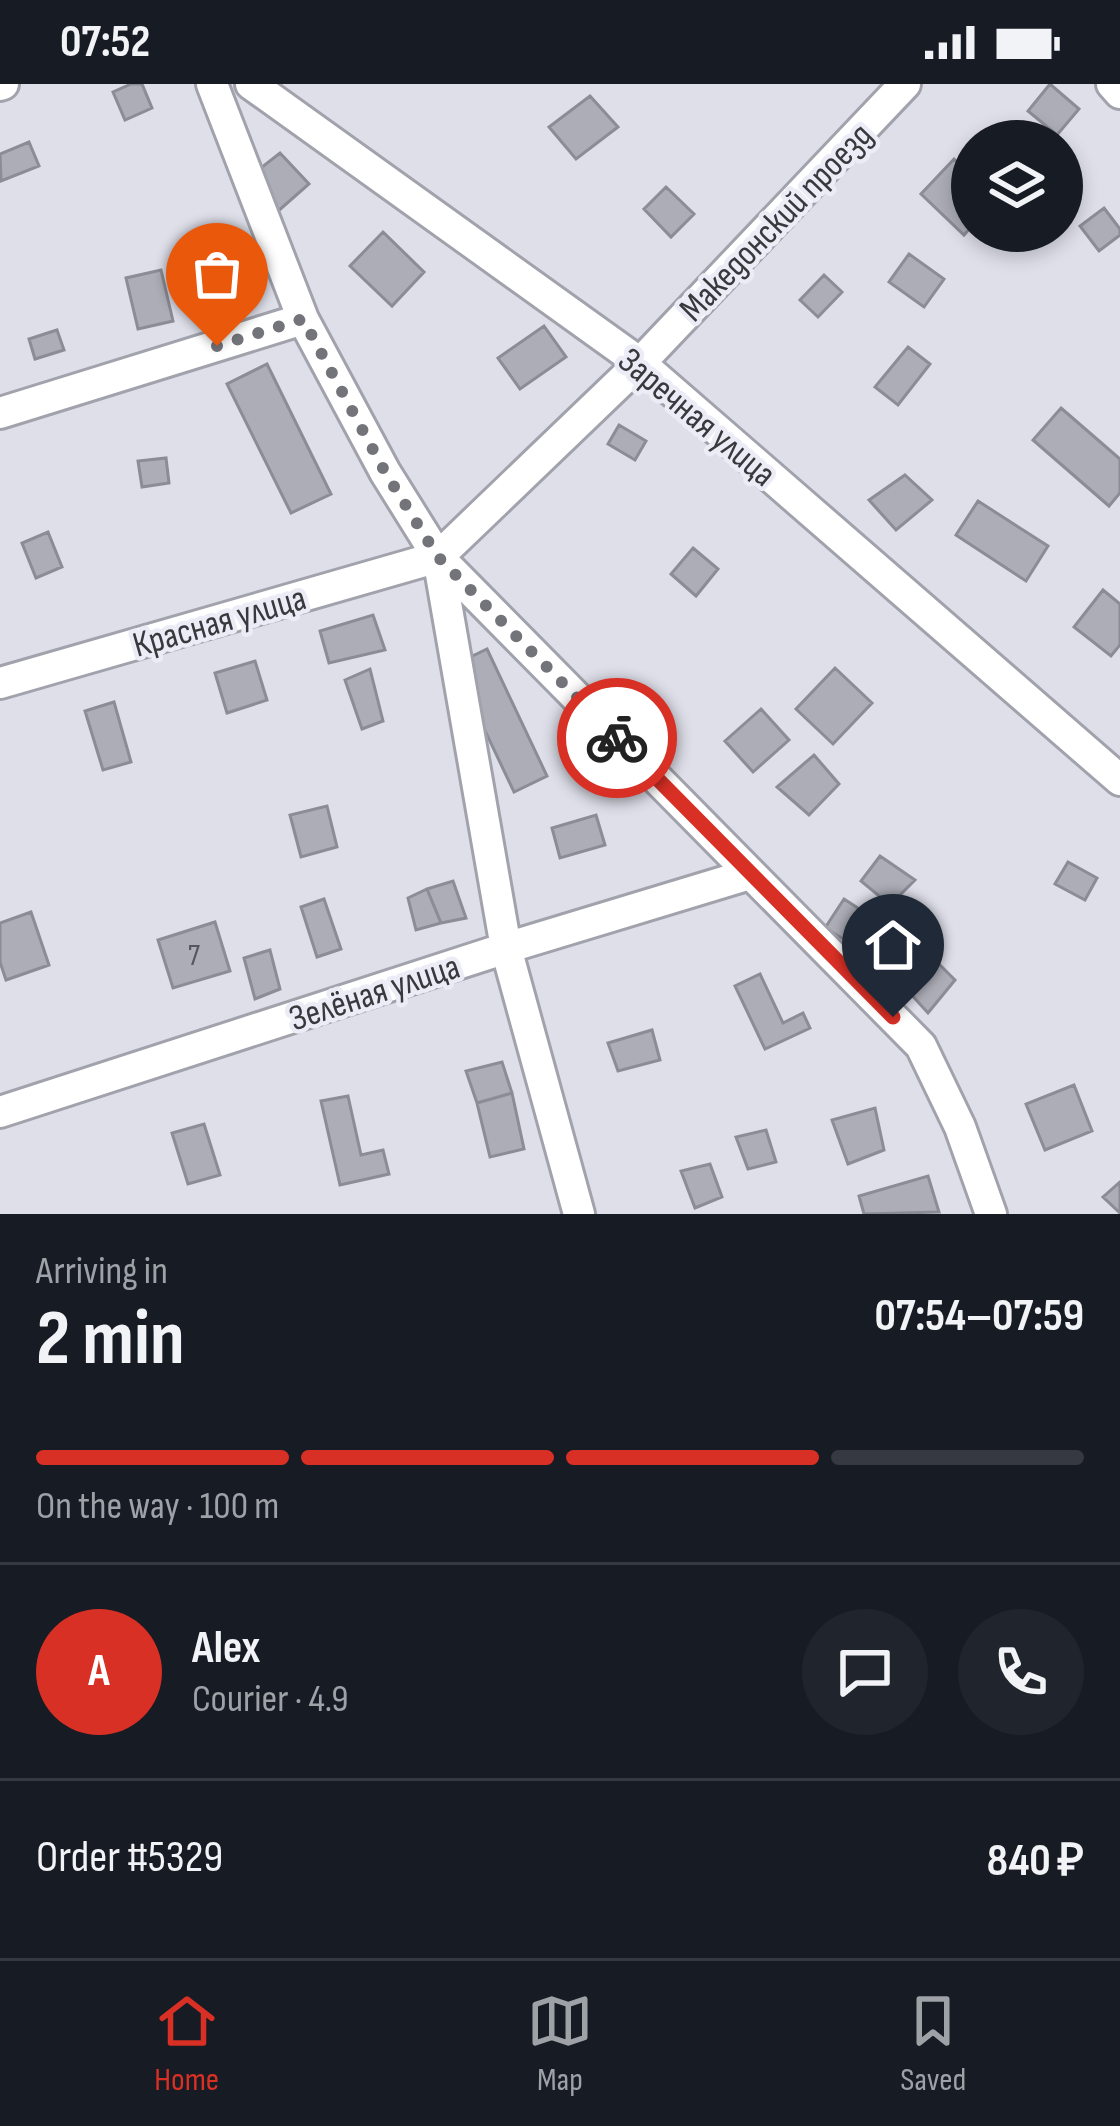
<!DOCTYPE html>
<html lang="en">
<head>
<meta charset="utf-8">
<style>
  body { margin:0; font-family:"Sofia Sans Condensed",sans-serif; background:#20242c; color:#f1f3f6; height:100vh; display:flex; flex-direction:column; font-size:45px; white-space:nowrap }
  * { box-sizing:border-box; margin:0 }
  p { font-size:39px; color:#9ea1a6 }
  .icon { flex:none; width:66px; height:66px; fill:none; stroke:currentColor; stroke-width:2; stroke-linecap:round; stroke-linejoin:round }
  .map { position:relative; height:1130px; overflow:hidden }
  .sheet { display:flex; flex-direction:column; background:#171b24; flex:1 }
  .sheet>* { flex:none }
  .fabs { position:absolute; left:951px; top:36px; display:grid; gap:24px }
  .fabs a { display:grid; place-items:center; width:132px; height:132px; border-radius:50%; background:#171b24; box-shadow:0 6px 18px #0003; font-size:60px }
  .pin { position:absolute; display:grid; place-items:center; width:102px; height:102px; color:#fff; margin:-123px -51px; border-radius:50% 50% 50% 0; rotate:-45deg; box-shadow:0 0 12px #0007 }
  .pin .icon { rotate:45deg }
  .courier { position:absolute; display:grid; place-items:center; width:120px; height:120px; margin:-60px; border:9px solid #d93025; border-radius:50%; background:#fff; color:#222; box-shadow:0 3px 15px #0007 }
  .overview em { font-style:normal; font-weight:700 }
  .overview div { display:flex; flex-direction:column-reverse }
  .overview { display:flex; align-items:center; justify-content:space-between; height:204px; padding:0 36px }
  h1 { font-size:78px; font-weight:700; line-height:90px }
  .bar { display:grid; grid-template-columns:repeat(4,1fr); gap:18px 12px; align-content:center; height:144px; padding:0 36px }
  .bar i { height:15px; border-radius:9px; background:#363941 }
  .bar .current { background:#d93025 }
  .bar p { grid-column:span 4 }
  .line { display:flex; align-items:center; gap:30px; padding:0 36px; border-top:3px solid #363941 }
  .line div { flex:1 }
  .round { display:grid; place-items:center; flex:none; width:126px; height:126px; border-radius:63px; background:#20242c }
  .status { display:flex; justify-content:space-between; align-items:center; height:84px; padding:0 60px; background:#171b24; direction:ltr }
  .status svg { height:33px; fill:currentColor }
  .menu { display:flex; justify-content:space-around; align-items:center; height:168px; border-top:3px solid #363941; background:#171b24; font-size:33px; color:#9ea1a6 }
  .menu a { display:grid; justify-items:center; gap:6px }
  .menu .current { color:#d93025 }
  .map>svg:first-child { display:block }
  .building { fill:#adadb8; stroke:#8c8c96; stroke-width:3 }
  .lines { fill:none; stroke-linecap:round; stroke-linejoin:round }
  .minor-casing { stroke:#a2a2ad; stroke-width:36 }
  .minor { stroke:#fff; stroke-width:30 }
  .done { stroke:#73737a; stroke-width:12; stroke-dasharray:0 21.6 }
  .route { stroke:#d93025; stroke-width:15 }
  .labels { text-anchor:middle; stroke-width:9; stroke-linejoin:round; paint-order:stroke }
  .number-label { font-size:30px; fill:#56565c }
  .street-label { font-size:36px; fill:#39393d; stroke:#ececf7 }
</style>
</head>
<body>
<div class="status"><b>07:52</b><svg viewBox="0 0 49 12"><path d="M0 12V9h3v3zM5 12V6h3v6zM10 12V3h3v9zM15 12V0h3v12zM26 1h20v11H26zM47 4h2v5h-2z"/></svg></div>
<div class="map">
<svg width="1120" height="1130" viewBox="0 0 1120 1130">
  <rect width="100%" height="100%" fill="#dfdfea"/>
  <path class="building" d="M131,0h11l10,24 -27,12 -12,-28z
    M1050,0l29,25 -22,26 -29,-24z
    M590,12l28,31 -42,32 -27,-32z
    M29,58l10,24 -38,15 -1,-27z
    M280,69l29,31 -32,28 -29,-34z
    M954,75l18,17v50l-8,9 -43,-41z
    M666,103l28,27 -23,23 -27,-28z
    M1104,124l16,21v6l-21,16 -19,-25z
    M383,148l41,40 -32,34 -42,-40z
    M232,169l12,49 -37,8 -11,-49z
    M909,170l35,25 -20,28 -35,-25z
    M161,186l12,51 -35,8 -12,-51z
    M824,191l18,17 -24,25 -18,-17z
    M544,242l22,31 -46,32 -22,-31z
    M57,246l7,20 -29,9 -6,-20z
    M908,263l22,17 -32,41 -23,-18z
    M267,280l64,130 -40,19 -64,-129z
    M1061,324l59,51v34l-11,13 -76,-66z
    M619,341l27,16 -11,19 -27,-16z
    M166,374l3,25 -27,4 -4,-26z
    M905,391l27,25 -36,30 -27,-30z
    M978,417l70,45 -22,35 -70,-46z
    M48,448l14,35 -26,11 -14,-35z
    M693,464l25,21 -22,27 -25,-22z
    M1103,506l17,14v41l-9,11 -37,-29z
    M373,531l12,35 -56,13 -9,-32z
    M487,565l60,127 -33,16 -60,-127z
    M255,577l12,39 -40,13 -12,-40z
    M835,584l37,35 -39,41 -37,-35z
    M370,585l13,52 -21,8 -17,-49z
    M114,618l17,60 -28,8 -18,-59z
    M761,625l28,31 -36,32 -28,-31z
    M814,671l25,29 -30,31 -32,-28z
    M327,722l10,41 -36,10 -11,-42z
    M596,731l9,30 -45,13 -8,-30z
    M880,772l35,24 -25,25 -29,-24z
    M1068,778l29,16 -12,22 -30,-16z
    M453,797l13,37 -25,5 -14,-34z
    M427,805l14,34 -25,7 -8,-32z
    M324,815l17,50 -24,8 -16,-50z
    M844,815l26,17 -18,28 -27,-16z
    M31,828l18,53 -43,15 -6,-18v-39z
    M215,838l15,49 -57,17 -15,-48z
    M270,866l10,39 -25,10 -11,-41z
    M929,870l26,26 -27,33 -29,-32z
    M760,890l23,49 20,-10 7,15 -45,21 -30,-63z
    M652,946l8,30 -42,11 -10,-28z
    M502,978l10,31 -35,10 -11,-32z
    M1074,1001l18,46 -47,19 -19,-46z
    M512,1009l12,56 -34,8 -13,-54z
    M348,1012l13,59 22,-5 6,24 -49,11 -19,-84z
    M875,1024l9,42 -36,14 -16,-44z
    M204,1040l16,51 -32,9 -16,-51z
    M766,1046l10,32 -28,7 -12,-32z
    M710,1080l12,33 -27,11 -14,-37z
    M928,1092l11,36 -75,2 -5,-18z
    M1120,1098v31l-17,-16z"/>
  <g class="lines">
    <defs>
      <path id="minor" d="M212,0l91,235 82,153 53,85 483,489 39,81 31,87
        M251,0l389,279 480,417
        M1112,0l8,9
        M0,1l3,-1
        M0,329l303,-94
        M438,473l68,391 73,266
        M0,599l438,-126 202,-194 265,-279
        M0,1028l506,-164 244,-74"/>
    </defs>
    <use href="#minor" class="minor-casing"/>
    <use href="#minor" class="minor"/>
  </g>
  <g class="lines">
    <path class="done" d="M217,262l86,-27 82,153 53,85 179,181"/>
    <path class="route" d="M617,654l276,279"/>
  </g>
  <g class="labels">
    <g class="number-label">
      <text x="194" y="881">7</text>
    </g>
    <g class="street-label">
      <text transform="translate(775 137) rotate(-46)" y="13">Македонский проезд</text>
      <text transform="translate(698 332) rotate(40)" y="13">Заречная улица</text>
      <text transform="translate(219 536) rotate(-16)" y="13">Красная улица</text>
      <text transform="translate(374 907) rotate(-18)" y="13">Зелёная улица</text>
    </g>
  </g>
</svg>
<div class="fabs">
<a><svg class="icon" aria-label="layers" viewBox="0 0 24 24"><path d="M12 4l9 5-9 5-9-5zM3 14l9 5 9-5"/></svg></a>
</div>
<div class="pin" style="left:217px;top:262px;background:#ea580c"><svg class="icon" aria-label="bag" viewBox="0 0 24 24"><path d="M5 8h14l-1 12H6zM9 8a3 3 0 0 1 6 0"/></svg></div>
<div class="pin" style="left:893px;top:933px;background:#1f2937"><svg class="icon" aria-label="home" viewBox="0 0 24 24"><path d="M3 11l9-7 9 7M6 9v11h12V9"/></svg></div>
<div class="courier" style="left:617px;top:654px"><svg class="icon" aria-label="bike" viewBox="0 0 24 24"><circle cx="6" cy="16" r="4"/><circle cx="18" cy="16" r="4"/><path d="M6 16l4-8h5l3 8M10 8l3 8H6M13 5h3"/></svg></div>
</div>
<section class="sheet">
<div class="overview"><div><h1>2 min</h1><p>Arriving in</p></div><em>07:54–07:59</em></div>
<div class="bar"><i class="current"></i><i class="current"></i><i class="current"></i><i></i><p>On the way · 100 m</p></div>
<div class="line" style="height:216px"><b class="round" style="background:#d93025;color:#fff">A</b><div><b>Alex</b><p>Courier · 4.9</p></div><a class="round"><svg class="icon" aria-label="chat" viewBox="0 0 24 24"><path d="M4 5h16v11H9l-5 4z"/></svg></a><a class="round"><svg class="icon" aria-label="phone" viewBox="0 0 24 24"><path d="M5 4h4l2 5-3 2q2 4 5 5l2-3 5 2v4C11 20 4 13 5 4z"/></svg></a></div>
<div class="line" style="height:156px"><div>Order #5329</div><b>840 ₽</b></div>
</section>
<nav class="menu">
<a class="current"><svg class="icon" aria-label="home" viewBox="0 0 24 24"><path d="M3 11l9-7 9 7M6 9v11h12V9"/></svg>Home</a>
<a><svg class="icon" aria-label="map" viewBox="0 0 24 24"><path d="M3 6l6-2 6 2 6-2v14l-6 2-6-2-6 2zM9 4v14M15 6v14"/></svg>Map</a>
<a><svg class="icon" aria-label="saved" viewBox="0 0 24 24"><path d="M7 4h10v16l-5-4-5 4z"/></svg>Saved</a>
</nav>
</body>
</html>
